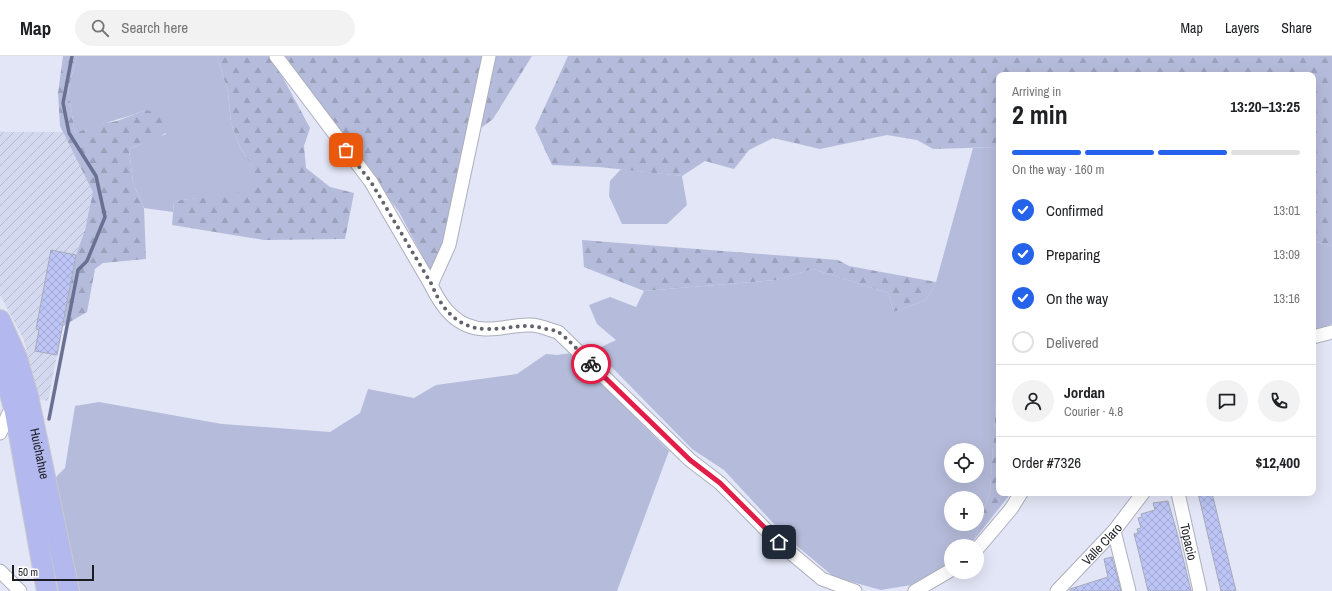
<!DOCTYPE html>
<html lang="en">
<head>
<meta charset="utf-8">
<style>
  body { margin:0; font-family:"Archivo Narrow",sans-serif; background:#f2f2f2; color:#202124; height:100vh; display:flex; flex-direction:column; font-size:15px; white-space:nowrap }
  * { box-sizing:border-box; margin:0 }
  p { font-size:13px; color:#757577 }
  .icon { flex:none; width:22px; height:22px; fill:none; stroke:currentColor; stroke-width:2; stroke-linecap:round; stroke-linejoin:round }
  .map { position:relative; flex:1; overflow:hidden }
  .panel { position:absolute; left:996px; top:16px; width:320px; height:424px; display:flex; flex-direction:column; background:#fff; border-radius:8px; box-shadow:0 4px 16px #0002 }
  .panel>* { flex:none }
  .controls { position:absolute; left:944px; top:387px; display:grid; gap:8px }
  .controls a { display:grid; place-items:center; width:40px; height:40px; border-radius:50%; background:#fff; box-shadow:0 4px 16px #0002; font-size:20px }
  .scale { position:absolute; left:12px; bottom:10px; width:82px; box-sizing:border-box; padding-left:4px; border:2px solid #1c1d23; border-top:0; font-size:11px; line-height:14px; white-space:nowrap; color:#1c1d23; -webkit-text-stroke:3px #fff; paint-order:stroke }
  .pin { position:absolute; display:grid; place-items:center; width:34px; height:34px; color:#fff; margin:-17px; border-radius:8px; box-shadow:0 2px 6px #0006 }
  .courier { position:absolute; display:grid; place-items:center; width:40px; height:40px; margin:-20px; border:3px solid #e11d48; border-radius:50%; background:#fff; color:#222; box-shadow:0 1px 5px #0007 }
  .summary em { font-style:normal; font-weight:700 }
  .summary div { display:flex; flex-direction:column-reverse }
  .summary { display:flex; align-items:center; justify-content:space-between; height:68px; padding:0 16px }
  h1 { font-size:26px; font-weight:700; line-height:30px }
  .bar { display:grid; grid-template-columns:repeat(4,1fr); gap:6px 4px; align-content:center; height:48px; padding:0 16px }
  .bar i { height:5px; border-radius:3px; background:#e0e0e0 }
  .bar .on { background:#2563eb }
  .bar p { grid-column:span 4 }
  .line { display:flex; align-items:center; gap:10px; padding:0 16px; border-top:1px solid #e0e0e0 }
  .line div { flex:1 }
  .round { display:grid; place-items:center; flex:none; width:42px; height:42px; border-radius:21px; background:#f2f2f2 }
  ol { padding:0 16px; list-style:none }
  li { display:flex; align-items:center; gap:12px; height:44px }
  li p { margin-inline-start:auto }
  li .icon { padding:4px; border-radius:50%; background:#2563eb; color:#fff; stroke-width:4 }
  li:last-child { color:#757577 }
  li i { width:22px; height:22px; border:2px solid #e0e0e0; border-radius:50% }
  header { display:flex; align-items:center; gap:24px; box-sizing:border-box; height:56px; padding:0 20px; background:#fff; border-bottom:1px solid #e0e0e0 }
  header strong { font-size:19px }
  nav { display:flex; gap:22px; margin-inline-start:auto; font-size:14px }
  .search { width:280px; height:36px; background:#f2f2f2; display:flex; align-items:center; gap:10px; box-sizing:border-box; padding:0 14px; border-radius:22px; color:#757577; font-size:15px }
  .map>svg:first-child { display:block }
  .industrial { fill:url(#industrial-furrows) }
  .green { fill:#b5bbda; fill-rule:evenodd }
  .forest { fill:url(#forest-firs) }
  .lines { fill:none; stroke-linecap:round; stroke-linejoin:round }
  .stream { stroke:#6a7092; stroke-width:3.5 }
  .building { fill:url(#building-cross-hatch); stroke:#a7aab9 }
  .minor-casing { stroke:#acafbd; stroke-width:15 }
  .primary-casing { stroke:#c9c9ca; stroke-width:22 }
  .minor { stroke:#fff; stroke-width:13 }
  .primary { stroke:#b3b9ee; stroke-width:20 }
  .done { stroke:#62636d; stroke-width:4; stroke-dasharray:0 7.2 }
  .route { stroke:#e11d48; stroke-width:5 }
  .labels { text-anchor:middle; stroke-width:3.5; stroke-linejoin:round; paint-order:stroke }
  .street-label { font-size:13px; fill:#1c1d23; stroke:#fff }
</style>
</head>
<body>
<header>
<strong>Map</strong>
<div class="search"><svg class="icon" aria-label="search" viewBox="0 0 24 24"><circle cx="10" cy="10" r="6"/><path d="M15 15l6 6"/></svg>Search here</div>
<nav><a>Map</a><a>Layers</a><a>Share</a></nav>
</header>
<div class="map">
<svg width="1332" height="535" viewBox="0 0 1332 535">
  <defs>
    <pattern id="industrial-furrows" width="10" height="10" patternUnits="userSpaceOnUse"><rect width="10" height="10" fill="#d5d9f0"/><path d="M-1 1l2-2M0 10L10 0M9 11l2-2" fill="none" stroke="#b6bace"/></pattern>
    <pattern id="forest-firs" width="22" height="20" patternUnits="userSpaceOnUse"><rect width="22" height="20" fill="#b5bbda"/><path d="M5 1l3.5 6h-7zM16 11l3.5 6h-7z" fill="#9ba0bb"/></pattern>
    <pattern id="building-cross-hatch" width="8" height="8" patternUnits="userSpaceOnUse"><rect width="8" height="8" fill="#bcc5f5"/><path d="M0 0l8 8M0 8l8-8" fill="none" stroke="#a1a9d2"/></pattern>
  </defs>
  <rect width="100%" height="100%" fill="#e3e6f6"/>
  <path class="industrial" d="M0,75l4,1h59l31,60 -9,38 -9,25 -28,146 -11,-2 -13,-59 -24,-45z"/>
  <path class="green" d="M77,0h140l11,36 3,31 9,24 12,19v26l-78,9 -1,11 -29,-4 -11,-25 -4,-34 37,-15 -20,-24c-24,9 -47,14 -71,23l-7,-43z
    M999,91v210l-9,135 -16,48 -6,6h-17v16l-40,23 -30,5 -47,-13 -49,-41 -61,-66 -32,-21 -97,-99 21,-10 -19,-16 -8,-19 21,-8 26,10 8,-16 132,-11 37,-11 75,24 6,19 32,-12 10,-18 37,-134zM951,394h26v26h-26zM951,442h26v26h-26z
    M621,113l61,7 5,29 -20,19h-45l-13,-28 1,-15z
    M1313,185l19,5v78l-19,6z
    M572,297l97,98 -52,140h-537l-25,-113 10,-10 10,-62 24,-4 123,22 108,8 30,-19 8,-24 46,9 22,-13 81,-11 29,-20 11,1z"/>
  <path class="forest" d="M63,0h14l-9,34 7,43 24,-9 18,-3 29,-11 26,8c0,21 -27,23 -43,31l4,34 11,25 2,51 -43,4 -8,6 -8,43 -24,14 13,-71 9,-25 8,-38 -33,-66 -2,-33z
    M217,0h53l5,7 35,65 -6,18 2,22 24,19 24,6 -9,46 -81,1 -92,-15 2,-24 78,-10v-25l-12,-19 -9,-24 -3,-31z
    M283,0h249l-39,63 -12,9 -15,18 -21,98 -14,28 -32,-60z
    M568,0h764v190l-19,-5v-166h-314v72l-66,2 -16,-9 -30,-5 -67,14 -47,-11 -24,12 -15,19 -29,-8 -23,15 -83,-9 -47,-2 -17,-37z
    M582,184l256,20 11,6 87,16 -10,18 -32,12 -6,-19 -75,-24 -37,11 -132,11 -60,-24z
    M999,301v136h12l-37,47 16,-48z"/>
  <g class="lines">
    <path class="stream" d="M49,363l29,-149 9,-9 18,-44 -9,-41 -27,-43 -6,-30 9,-47"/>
  </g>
  <path class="building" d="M51,194l25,5 -19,100 -22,-4 4,-21 -3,-1z
    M1198,437h14l24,98h-15z
    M1168,445l8,28 15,62h-43l-10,-42 -4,-15 4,-1 -1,-4 4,-1 -3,-10 4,-1 -1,-3 14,-4 -2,-7z
    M1112,501l9,34h-51v-2l38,-12 -4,-18z"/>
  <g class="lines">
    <defs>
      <g id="minor">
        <path d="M276,0l95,126 60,103c11,23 26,43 54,44 16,1 31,-5 46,-4 9,0 19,5 27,7l132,128 30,23 59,60 43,36 33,12"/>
        <path d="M431,229l18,-40 40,-189"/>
        <path d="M1313,281l19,-5"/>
        <path d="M0,377l8,-18 7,-3"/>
        <path id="s1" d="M1178,437l22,98"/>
        <path d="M1114,475l15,60"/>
        <path d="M977,493l34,-40 10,-16"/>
        <path d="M0,515l20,20"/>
        <path d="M915,535l36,-21"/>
        <path id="s2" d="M1057,535l57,-60 29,-38"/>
      </g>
      <g id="primary">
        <path id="s3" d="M0,264l17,38 11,38 41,195"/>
        <path d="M0,300l15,56 32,179"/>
      </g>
    </defs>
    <use href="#minor" class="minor-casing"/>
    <use href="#primary" class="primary-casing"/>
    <use href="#minor" class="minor"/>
    <use href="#primary" class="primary"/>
  </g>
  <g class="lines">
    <path class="done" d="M346,94l25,32 61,103c9,23 25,43 53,44 23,1 38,-7 61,0 4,1 9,1 12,3 9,5 25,24 33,32"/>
    <path class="route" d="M591,308l99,96 30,23 59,59"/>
  </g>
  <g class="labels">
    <g class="street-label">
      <text dy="5" stroke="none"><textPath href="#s3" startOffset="140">Huichahue</textPath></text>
      <text dy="5" stroke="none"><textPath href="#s1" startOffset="50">Topacio</textPath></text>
      <text dy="5" stroke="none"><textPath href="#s2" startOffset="65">Valle Claro</textPath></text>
    </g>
  </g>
</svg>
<div class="controls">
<a><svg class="icon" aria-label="locate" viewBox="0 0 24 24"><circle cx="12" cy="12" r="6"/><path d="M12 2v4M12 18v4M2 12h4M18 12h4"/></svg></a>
<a>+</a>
<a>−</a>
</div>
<div class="scale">50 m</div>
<div class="pin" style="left:346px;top:94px;background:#ea580c"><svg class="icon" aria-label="bag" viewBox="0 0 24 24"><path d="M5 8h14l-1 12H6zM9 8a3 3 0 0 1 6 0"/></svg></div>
<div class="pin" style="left:779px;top:486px;background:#1f2937"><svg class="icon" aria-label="home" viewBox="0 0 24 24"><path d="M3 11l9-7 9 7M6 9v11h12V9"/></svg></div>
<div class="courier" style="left:591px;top:308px"><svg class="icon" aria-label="bike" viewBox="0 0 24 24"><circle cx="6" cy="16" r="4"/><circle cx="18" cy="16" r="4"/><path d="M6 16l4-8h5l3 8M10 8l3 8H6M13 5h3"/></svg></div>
<section class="panel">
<div class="summary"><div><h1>2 min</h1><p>Arriving in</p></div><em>13:20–13:25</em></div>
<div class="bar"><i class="on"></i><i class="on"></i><i class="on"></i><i></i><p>On the way · 160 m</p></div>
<ol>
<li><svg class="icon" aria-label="check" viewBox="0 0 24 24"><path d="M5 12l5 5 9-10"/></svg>Confirmed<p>13:01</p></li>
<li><svg class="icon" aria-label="check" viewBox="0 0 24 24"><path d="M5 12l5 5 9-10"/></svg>Preparing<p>13:09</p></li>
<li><svg class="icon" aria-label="check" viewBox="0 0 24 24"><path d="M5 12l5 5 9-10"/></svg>On the way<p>13:16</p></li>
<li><i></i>Delivered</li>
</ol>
<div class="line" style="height:72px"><a class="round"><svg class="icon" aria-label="person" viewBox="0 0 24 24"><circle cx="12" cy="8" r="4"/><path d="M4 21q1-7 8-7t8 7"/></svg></a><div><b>Jordan</b><p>Courier · 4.8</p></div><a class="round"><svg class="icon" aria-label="chat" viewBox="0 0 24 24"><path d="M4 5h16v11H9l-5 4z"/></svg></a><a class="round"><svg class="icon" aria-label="phone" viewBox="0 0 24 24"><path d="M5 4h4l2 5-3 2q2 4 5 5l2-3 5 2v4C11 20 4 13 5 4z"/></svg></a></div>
<div class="line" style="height:52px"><div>Order #7326</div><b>$12,400</b></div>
</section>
</div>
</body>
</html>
